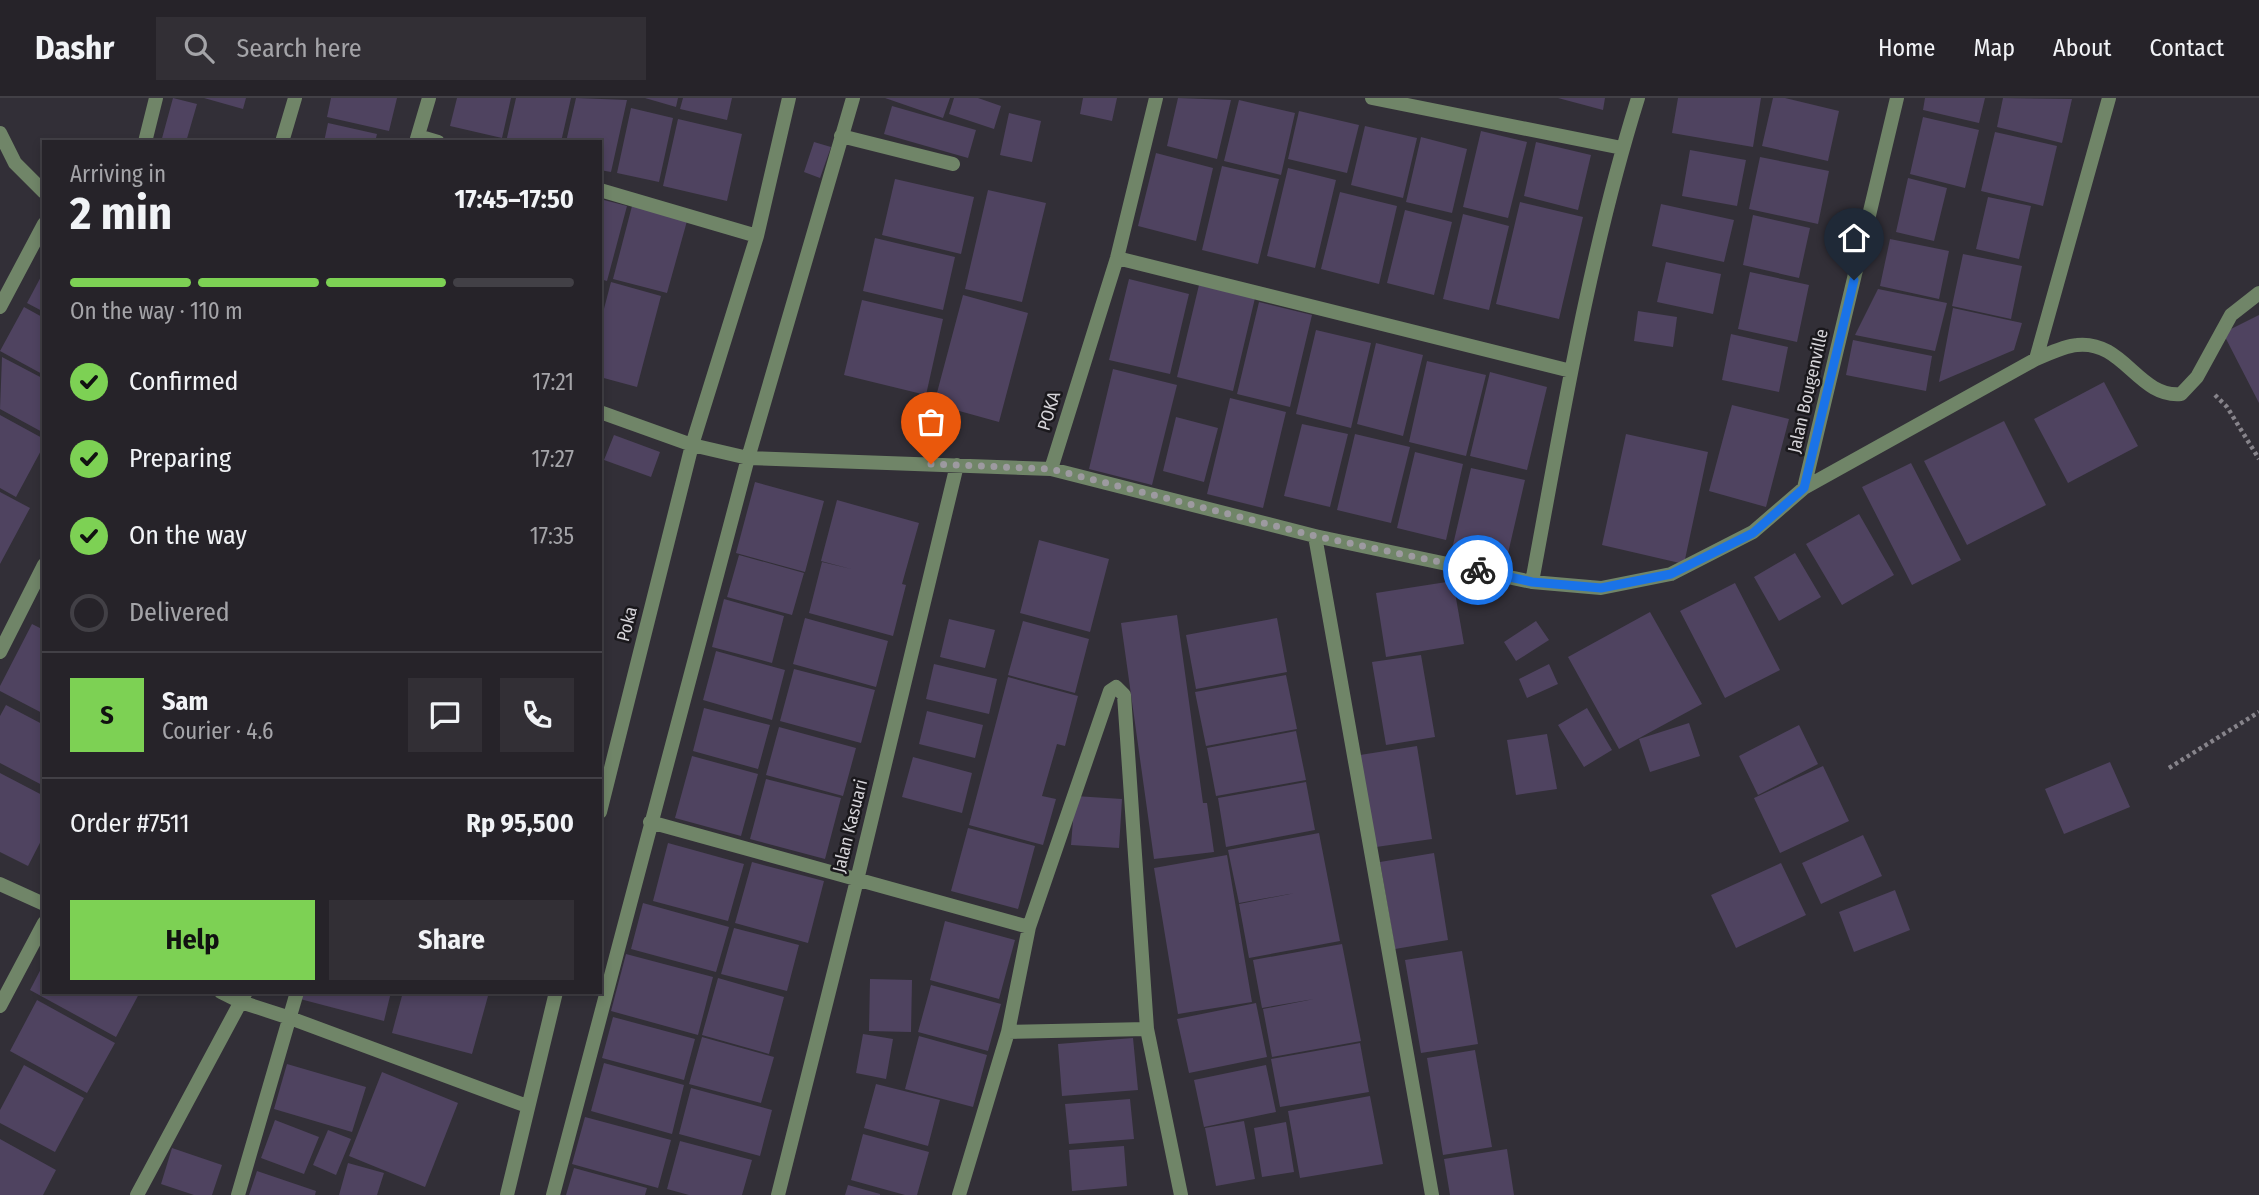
<!DOCTYPE html>
<html lang="en">
<head>
<meta charset="utf-8">
<style>
  body { margin:0; font-family:"Fira Sans Condensed",sans-serif; background:#322f35; color:#f1f3f6; height:100vh; display:flex; flex-direction:column; font-size:26px; white-space:nowrap }
  * { box-sizing:border-box; margin:0 }
  p { font-size:23px; color:#a4a4a8 }
  .icon { flex:none; width:38px; height:38px; fill:none; stroke:currentColor; stroke-width:2; stroke-linecap:round; stroke-linejoin:round }
  .map { position:relative; flex:1; overflow:hidden }
  .drawer { position:absolute; left:42px; top:42px; width:560px; height:854px; display:flex; flex-direction:column; background:#262329; border-radius:0px; box-shadow:0 4px 10px #0003,0 0 0 2px #424046 }
  .drawer>* { flex:none }
  .pin { position:absolute; display:grid; place-items:center; width:60px; height:60px; color:#fff; margin:-72px -30px; border-radius:50% 50% 50% 0; rotate:-45deg; box-shadow:0 0 7px #0007 }
  .pin .icon { rotate:45deg }
  .courier { position:absolute; display:grid; place-items:center; width:70px; height:70px; margin:-35px; border:5px solid #1a73e8; border-radius:50%; background:#fff; color:#222; box-shadow:0 2px 9px #0007 }
  .head em { font-style:normal; font-weight:700 }
  .head div { display:flex; flex-direction:column-reverse }
  .head { display:flex; align-items:center; justify-content:space-between; height:119px; padding:0 28px }
  h1 { font-size:46px; font-weight:700; line-height:52px }
  .bar { display:grid; grid-template-columns:repeat(4,1fr); gap:10px 7px; align-content:center; height:84px; padding:0 28px }
  .bar i { height:9px; border-radius:5px; background:#424046 }
  .bar .current { background:#7dd154 }
  .bar p { grid-column:span 4 }
  .line { display:flex; align-items:center; gap:18px; padding:0 28px; border-top:2px solid #424046 }
  .line div { flex:1 }
  .round { display:grid; place-items:center; flex:none; width:74px; height:74px; border-radius:0px; background:#322f35 }
  ol { padding:0 28px; list-style:none }
  li { display:flex; align-items:center; gap:21px; height:77px }
  li p { margin-inline-start:auto }
  li .icon { padding:7px; border-radius:50%; background:#7dd154; color:#111; stroke-width:4 }
  li:last-child { color:#a4a4a8 }
  li i { width:38px; height:38px; border:4px solid #424046; border-radius:50% }
  .button { display:flex; gap:14px; margin-top:auto; padding:14px 28px }
  .button a { flex:1; height:80px; border-radius:0px; background:#7dd154; color:#111; font-size:28px; font-weight:700; line-height:80px; text-align:center }
  .button a+a { background:#322f35; color:#f1f3f6 }
  header { display:flex; align-items:center; gap:42px; box-sizing:border-box; height:98px; padding:0 35px; background:#262329; border-bottom:2px solid #424046 }
  header strong { font-size:33px }
  nav { display:flex; gap:38px; margin-inline-start:auto; font-size:24px }
  .search { width:490px; height:63px; background:#322f35; display:flex; align-items:center; gap:18px; box-sizing:border-box; padding:0 24px; border-radius:0px; color:#a4a4a8; font-size:26px }
  .map>svg:first-child { display:block }
  .building { fill:#4f4360 }
  .lines { fill:none; stroke-linecap:round; stroke-linejoin:round }
  .path { stroke:#87848b; stroke-width:4.5; stroke-dasharray:3.5 3.5; stroke-linecap:butt }
  .minor { stroke:#708568; stroke-width:14 }
  .done { stroke:#9d9aa0; stroke-width:7; stroke-dasharray:0 12.6 }
  .route { stroke:#1a73e8; stroke-width:9 }
  .labels { text-anchor:middle; stroke-width:5; stroke-linejoin:round; paint-order:stroke }
  .street-label { font-size:18px; fill:#d6d4d9; stroke:#1a181c }
</style>
</head>
<body>
<header>
<strong>Dashr</strong>
<div class="search"><svg class="icon" aria-label="search" viewBox="0 0 24 24"><circle cx="10" cy="10" r="6"/><path d="M15 15l6 6"/></svg>Search here</div>
<nav><a>Home</a><a>Map</a><a>About</a><a>Contact</a></nav>
</header>
<div class="map">
<svg width="2259" height="1097" viewBox="0 0 2259 1097">
  <rect width="100%" height="100%" fill="#322f37"/>
  <path class="building" d="M173,0l24,6 -11,38h-25z
    M204,0h42l-3,11z
    M331,0h66l-8,33 -62,-14z
    M457,0h54l-9,40 -52,-12z
    M516,0h55l-10,44h-55z
    M576,0l51,2 -16,72 -11,-2v-28h-34z
    M645,0h33l-2,9z
    M683,0h49l-5,22 -47,-11z
    M885,0h65l-7,20z
    M954,0h24l23,8 -7,23 -45,-15z
    M1083,0h34l-5,23 -32,-7z
    M1178,0l53,2 -14,59 -50,-13z
    M1558,0h47l-2,12z
    M1678,0h83l-8,49 -81,-14z
    M1773,0h12l54,13 -11,50 -66,-15z
    M1925,0h60l-6,25 -56,-13z
    M2003,0l69,1 -10,44 -65,-16z
    M1239,2l56,13 -14,62 -57,-14z
    M892,8l84,24 -8,28 -84,-24z
    M631,10l42,10 -14,64 -42,-9z
    M1299,13l60,14 -12,48 -59,-14z
    M1009,15l32,8 -9,41 -32,-7z
    M1923,19l56,13 -14,58 -55,-14z
    M678,21l64,15 -15,67 -64,-15z
    M328,25l49,11 -2,8h-51z
    M1365,28l52,12 -14,60 -52,-13z
    M1481,33l46,11 -19,76 -45,-11z
    M1995,34l62,14 -14,60 -62,-15z
    M1421,39l46,12 -15,64 -46,-11z
    M814,44l17,5 -11,31 -16,-6z
    M1536,44l55,13 -13,55 -54,-14z
    M1690,52l56,10 -9,46 -55,-10z
    M1156,55l57,15 -17,73 -58,-15z
    M1760,59l69,14 -11,53 -69,-15z
    M1222,68l57,13 -21,85 -56,-14z
    M1288,70l48,12 -21,88 -48,-12z
    M1908,80l39,10 -13,53 -38,-9z
    M895,81l79,18 -13,57 -79,-19z
    M988,92l58,13 -24,99 -57,-13z
    M1340,94l57,14 -18,78 -58,-15z
    M1988,99l43,9 -12,53 -43,-10z
    M600,101l27,7 -20,75 -7,-2z
    M1520,104l63,15 -24,102 -63,-15z
    M1661,106l73,16 -10,42 -72,-16z
    M632,108l55,15 -20,72 -54,-14z
    M1405,112l47,12 -18,73 -47,-12z
    M1463,116l46,12 -20,84 -46,-11z
    M1753,117l57,13 -11,50 -56,-13z
    M875,140l80,19 -12,53 -80,-19z
    M1890,141l59,12 -10,48 -59,-13z
    M1963,156l59,12 -11,53 -59,-13z
    M1666,164l55,12 -8,40 -56,-12z
    M44,173v41l-17,-9z
    M1750,174l59,13 -12,57 -59,-13z
    M1129,181l60,15 -19,80 -61,-14z
    M611,184l50,14 -24,91 -37,-10v-53z
    M1199,187l56,13 -22,93 -56,-14z
    M1878,191l69,14 -12,48 -80,-16z
    M963,197l65,18 -29,109 -65,-18z
    M862,202l81,19 -17,76 -82,-20z
    M1259,204l53,13 -22,92 -53,-13z
    M24,209l20,11v57l-44,-24z
    M1953,210l69,15 -8,27 -75,32z
    M1638,213l39,6 -4,30 -39,-6z
    M2259,217v88l-36,-70z
    M1316,232l55,13 -20,85 -55,-14z
    M1731,236l57,13 -9,45 -57,-12z
    M1853,242l79,16 -6,35 -80,-16z
    M1376,245l47,12 -20,81 -46,-12z
    M2,259l42,22v54l-44,-24z
    M1427,263l59,14 -20,81 -57,-14z
    M1113,271l64,16 -25,100 -63,-16z
    M1490,274l57,15 -20,83 -57,-14z
    M2104,284l34,64 -70,37 -34,-64z
    M1230,300l56,14 -23,96 -56,-14z
    M1732,307l57,14 -23,88 -57,-16z
    M0,317l44,24v6l-28,52 -16,-9z
    M1176,319l42,11 -14,54 -41,-11z
    M2004,323l42,84 -79,40 -43,-84z
    M1302,326l46,10 -18,73 -46,-11z
    M1355,336l55,13 -19,76 -54,-13z
    M1626,336l82,18 -24,112 -82,-19z
    M614,337l46,17 -9,25 -47,-17z
    M1415,354l48,12 -17,76 -49,-12z
    M1911,365l50,97 -49,25 -50,-98z
    M1471,370l54,12 -19,82 -54,-13z
    M755,384l69,19 -19,71 -69,-19z
    M0,394l30,16 -30,56z
    M837,402l82,23 -17,61 4,1 -13,51 -84,-23 13,-51 29,7 -30,-8z
    M1859,416l35,61 -52,30 -36,-61z
    M1039,442l70,19 -19,73 -70,-19z
    M1795,455l26,44 -42,24 -25,-44z
    M739,457l65,18 -12,42 -65,-18z
    M1453,483l11,63 -78,13 -10,-64z
    M1735,485l45,87 -55,28 -45,-87z
    M724,501l60,17 -12,47 -60,-16z
    M1650,514l52,92 -83,45 -51,-92z
    M1177,517l26,188h4l7,49 -60,7 -33,-236z
    M805,520l83,23 -12,46 -83,-23z
    M1277,520l10,54 -91,17 -10,-54z
    M949,521l46,11 -10,38 -45,-11z
    M1023,523l66,18 -14,54 -67,-18z
    M1536,523l13,19 -33,21 -12,-19z
    M32,526l12,6v84l-44,-23v-5z
    M716,553l69,19 -13,50 -69,-20z
    M1421,557l14,82 -49,8 -14,-83z
    M934,566l63,15 -8,35 -63,-15z
    M1549,566l9,20 -31,14 -8,-19z
    M794,571l81,21 -14,53 -81,-22z
    M1286,577l11,54 -91,17 -11,-54z
    M1008,579l70,19 -13,50 -8,-2 -15,52 14,3 -13,46 -74,-20z
    M6,607l38,20v61l-44,-23v-47z
    M704,610l66,17 -12,44 -65,-18z
    M1587,610l25,42 -28,17 -26,-42z
    M927,613l56,14 -8,33 -56,-14z
    M1689,625l11,33 -50,16 -11,-33z
    M1799,627l19,39 -60,31 -19,-39z
    M779,629l77,21 -13,48 -77,-21z
    M1296,633l10,49 -90,16 -9,-48z
    M1547,636l10,55 -41,6 -9,-55z
    M1417,648l15,93 -56,8 -16,-92z
    M692,658l66,18 -17,62 -66,-18z
    M913,659l59,16 -10,40 -60,-16z
    M2110,664l20,45 -66,27 -19,-45z
    M1823,668l26,55 -69,32 -26,-55z
    M0,675l44,23v39l-16,31 -28,-14z
    M766,681l75,19 -16,61 -75,-20z
    M1306,684l9,48 -89,17 -8,-49z
    M1075,698l47,3 -3,49 -48,-3z
    M968,730l67,18 -17,63 -67,-18z
    M1319,735l21,108 -91,17 -10,-54 56,-11 -56,10 -11,-53z
    M1863,737l19,41 -61,28 -19,-41z
    M668,745l76,21 -16,57 -75,-20z
    M1434,755l14,87 -53,9 -15,-87z
    M1227,757l25,147 -74,12 -24,-146z
    M752,764l72,19 -16,62 -73,-20z
    M1781,765l25,52 -70,33 -25,-53z
    M1895,792l15,40 -56,22 -15,-40z
    M643,805l86,24 -13,45 -85,-23z
    M945,823l70,19 -16,59 -69,-19z
    M734,830l65,17 -12,46 -66,-17z
    M1342,846l19,97 -89,16 -9,-48 51,-10 -52,9 -9,-48z
    M1462,853l16,93 -57,9 -16,-93z
    M626,856l87,23 -15,58 -87,-24z
    M44,865v29h96l-24,45 -86,-47z
    M718,880l66,19 -15,57 -67,-19z
    M870,881l42,1 -1,52 -42,-1z
    M931,887l70,19 -13,47 -70,-19z
    M302,894h89l-7,29 -84,-22z
    M403,894h71l14,4 -16,58 -80,-21z
    M37,902l78,43 -28,50 -77,-42z
    M1256,905l11,54 -78,16 -12,-54z
    M613,919l82,22 -11,41 -82,-22z
    M863,936l30,5 -7,40 -30,-6z
    M919,938l68,19 -14,52 -68,-18z
    M702,939l72,20 -13,46 -72,-19z
    M1133,940l5,52 -76,6 -4,-52z
    M1360,945l9,49 -89,15 -9,-48z
    M1475,952l17,97 -49,8 -16,-97z
    M604,965l80,22 -12,49 -81,-23z
    M287,966l79,23 -14,45 -78,-23z
    M24,967l60,33 -29,54 -55,-29v-13z
    M1266,967l10,47 -72,15 -10,-47z
    M382,974l76,31 -33,84 -76,-31z
    M876,986l64,16 -12,46 -64,-18z
    M691,990l81,22 -12,46 -81,-22z
    M1370,998l13,68 -83,14 -12,-67z
    M1130,1001l4,40 -65,5 -4,-40z
    M585,1019l86,23 -13,48 -86,-24z
    M275,1022l44,17 -15,37 -43,-16z
    M1244,1023l11,58 -39,7 -11,-58z
    M1286,1024l8,50 -32,5 -8,-49z
    M328,1032l23,9 -15,36 -23,-10z
    M863,1036l66,18 -12,43h-12l-54,-15z
    M0,1041l56,31 -13,25h-43z
    M680,1043l72,19 -10,35h-53l-22,-6z
    M1124,1048l3,40 -55,5 -3,-41z
    M172,1050l50,17 -10,30h-18l-33,-11z
    M1507,1051l7,46h-64l-6,-36z
    M348,1065l36,10 -7,22h-38z
    M574,1070l73,20 -2,7h-79z
    M257,1073l59,20 -1,4h-66z
    M848,1087l32,9v1h-35z"/>
  <g class="lines">
    <path class="path" d="M2215,297l12,12 32,52
      M2169,670l90,-56"/>
    <path class="minor" d="M1372,0l250,50
      M0,35l15,30 29,29
      M418,38l20,6
      M841,38l112,28
      M145,44l11,-44
      M282,44l13,-44
      M416,44l13,-44
      M600,92l157,46
      M1117,160l454,113
      M0,209l44,-83
      M2036,261l73,-261
      M600,314l92,33 56,13 303,11 264,67 217,46 69,6 70,-14 82,-42 51,-44 232,-129c12,-5 28,-13 41,-14 47,-5 61,53 104,49l16,-17 34,-62 28,-22
      M1051,371l66,-211 39,-160
      M1804,390l93,-390
      M1315,438l117,659
      M1532,484c30,-162 57,-327 106,-484
      M0,554l44,-87
      M600,714l92,-367 65,-209 32,-138
      M650,724l379,105
      M0,786l44,20
      M221,894l20,10 49,16 237,88
      M0,908l44,-83
      M1008,934l139,-3 34,166
      M137,1097l109,-203
      M238,1097l59,-203
      M507,1097l49,-203
      M553,1097l195,-737 105,-360
      M778,1097l79,-315 100,-415
      M959,1097l49,-163 21,-105 81,-236 6,-4 8,8 23,334"/>
  </g>
  <g class="lines">
    <path class="done" d="M931,366l120,5 264,67 163,34"/>
    <path class="route" d="M1478,472l54,12 69,6 70,-14 82,-41 51,-45 50,-208"/>
  </g>
  <g class="labels">
    <g class="street-label">
      <text transform="translate(1808 293) rotate(-77)" y="6">Jalan Bougenville</text>
      <text transform="translate(1049 313) rotate(-73)" y="6">POKA</text>
      <text transform="translate(627 526) rotate(-76)" y="6">Poka</text>
      <text transform="translate(850 728) rotate(-76)" y="6">Jalan Kasuari</text>
    </g>
  </g>
</svg>
<div class="pin" style="left:931px;top:366px;background:#ea580c"><svg class="icon" aria-label="bag" viewBox="0 0 24 24"><path d="M5 8h14l-1 12H6zM9 8a3 3 0 0 1 6 0"/></svg></div>
<div class="pin" style="left:1854px;top:182px;background:#1f2937"><svg class="icon" aria-label="home" viewBox="0 0 24 24"><path d="M3 11l9-7 9 7M6 9v11h12V9"/></svg></div>
<div class="courier" style="left:1478px;top:472px"><svg class="icon" aria-label="bike" viewBox="0 0 24 24"><circle cx="6" cy="16" r="4"/><circle cx="18" cy="16" r="4"/><path d="M6 16l4-8h5l3 8M10 8l3 8H6M13 5h3"/></svg></div>
<section class="drawer">
<div class="head"><div><h1>2 min</h1><p>Arriving in</p></div><em>17:45–17:50</em></div>
<div class="bar"><i class="current"></i><i class="current"></i><i class="current"></i><i></i><p>On the way · 110 m</p></div>
<ol>
<li><svg class="icon" aria-label="check" viewBox="0 0 24 24"><path d="M5 12l5 5 9-10"/></svg>Confirmed<p>17:21</p></li>
<li><svg class="icon" aria-label="check" viewBox="0 0 24 24"><path d="M5 12l5 5 9-10"/></svg>Preparing<p>17:27</p></li>
<li><svg class="icon" aria-label="check" viewBox="0 0 24 24"><path d="M5 12l5 5 9-10"/></svg>On the way<p>17:35</p></li>
<li><i></i>Delivered</li>
</ol>
<div class="line" style="height:126px"><b class="round" style="background:#7dd154;color:#111">S</b><div><b>Sam</b><p>Courier · 4.6</p></div><a class="round"><svg class="icon" aria-label="chat" viewBox="0 0 24 24"><path d="M4 5h16v11H9l-5 4z"/></svg></a><a class="round"><svg class="icon" aria-label="phone" viewBox="0 0 24 24"><path d="M5 4h4l2 5-3 2q2 4 5 5l2-3 5 2v4C11 20 4 13 5 4z"/></svg></a></div>
<div class="line" style="height:91px"><div>Order #7511</div><b>Rp 95,500</b></div>
<div class="button"><a>Help</a><a>Share</a></div>
</section>
</div>
</body>
</html>
